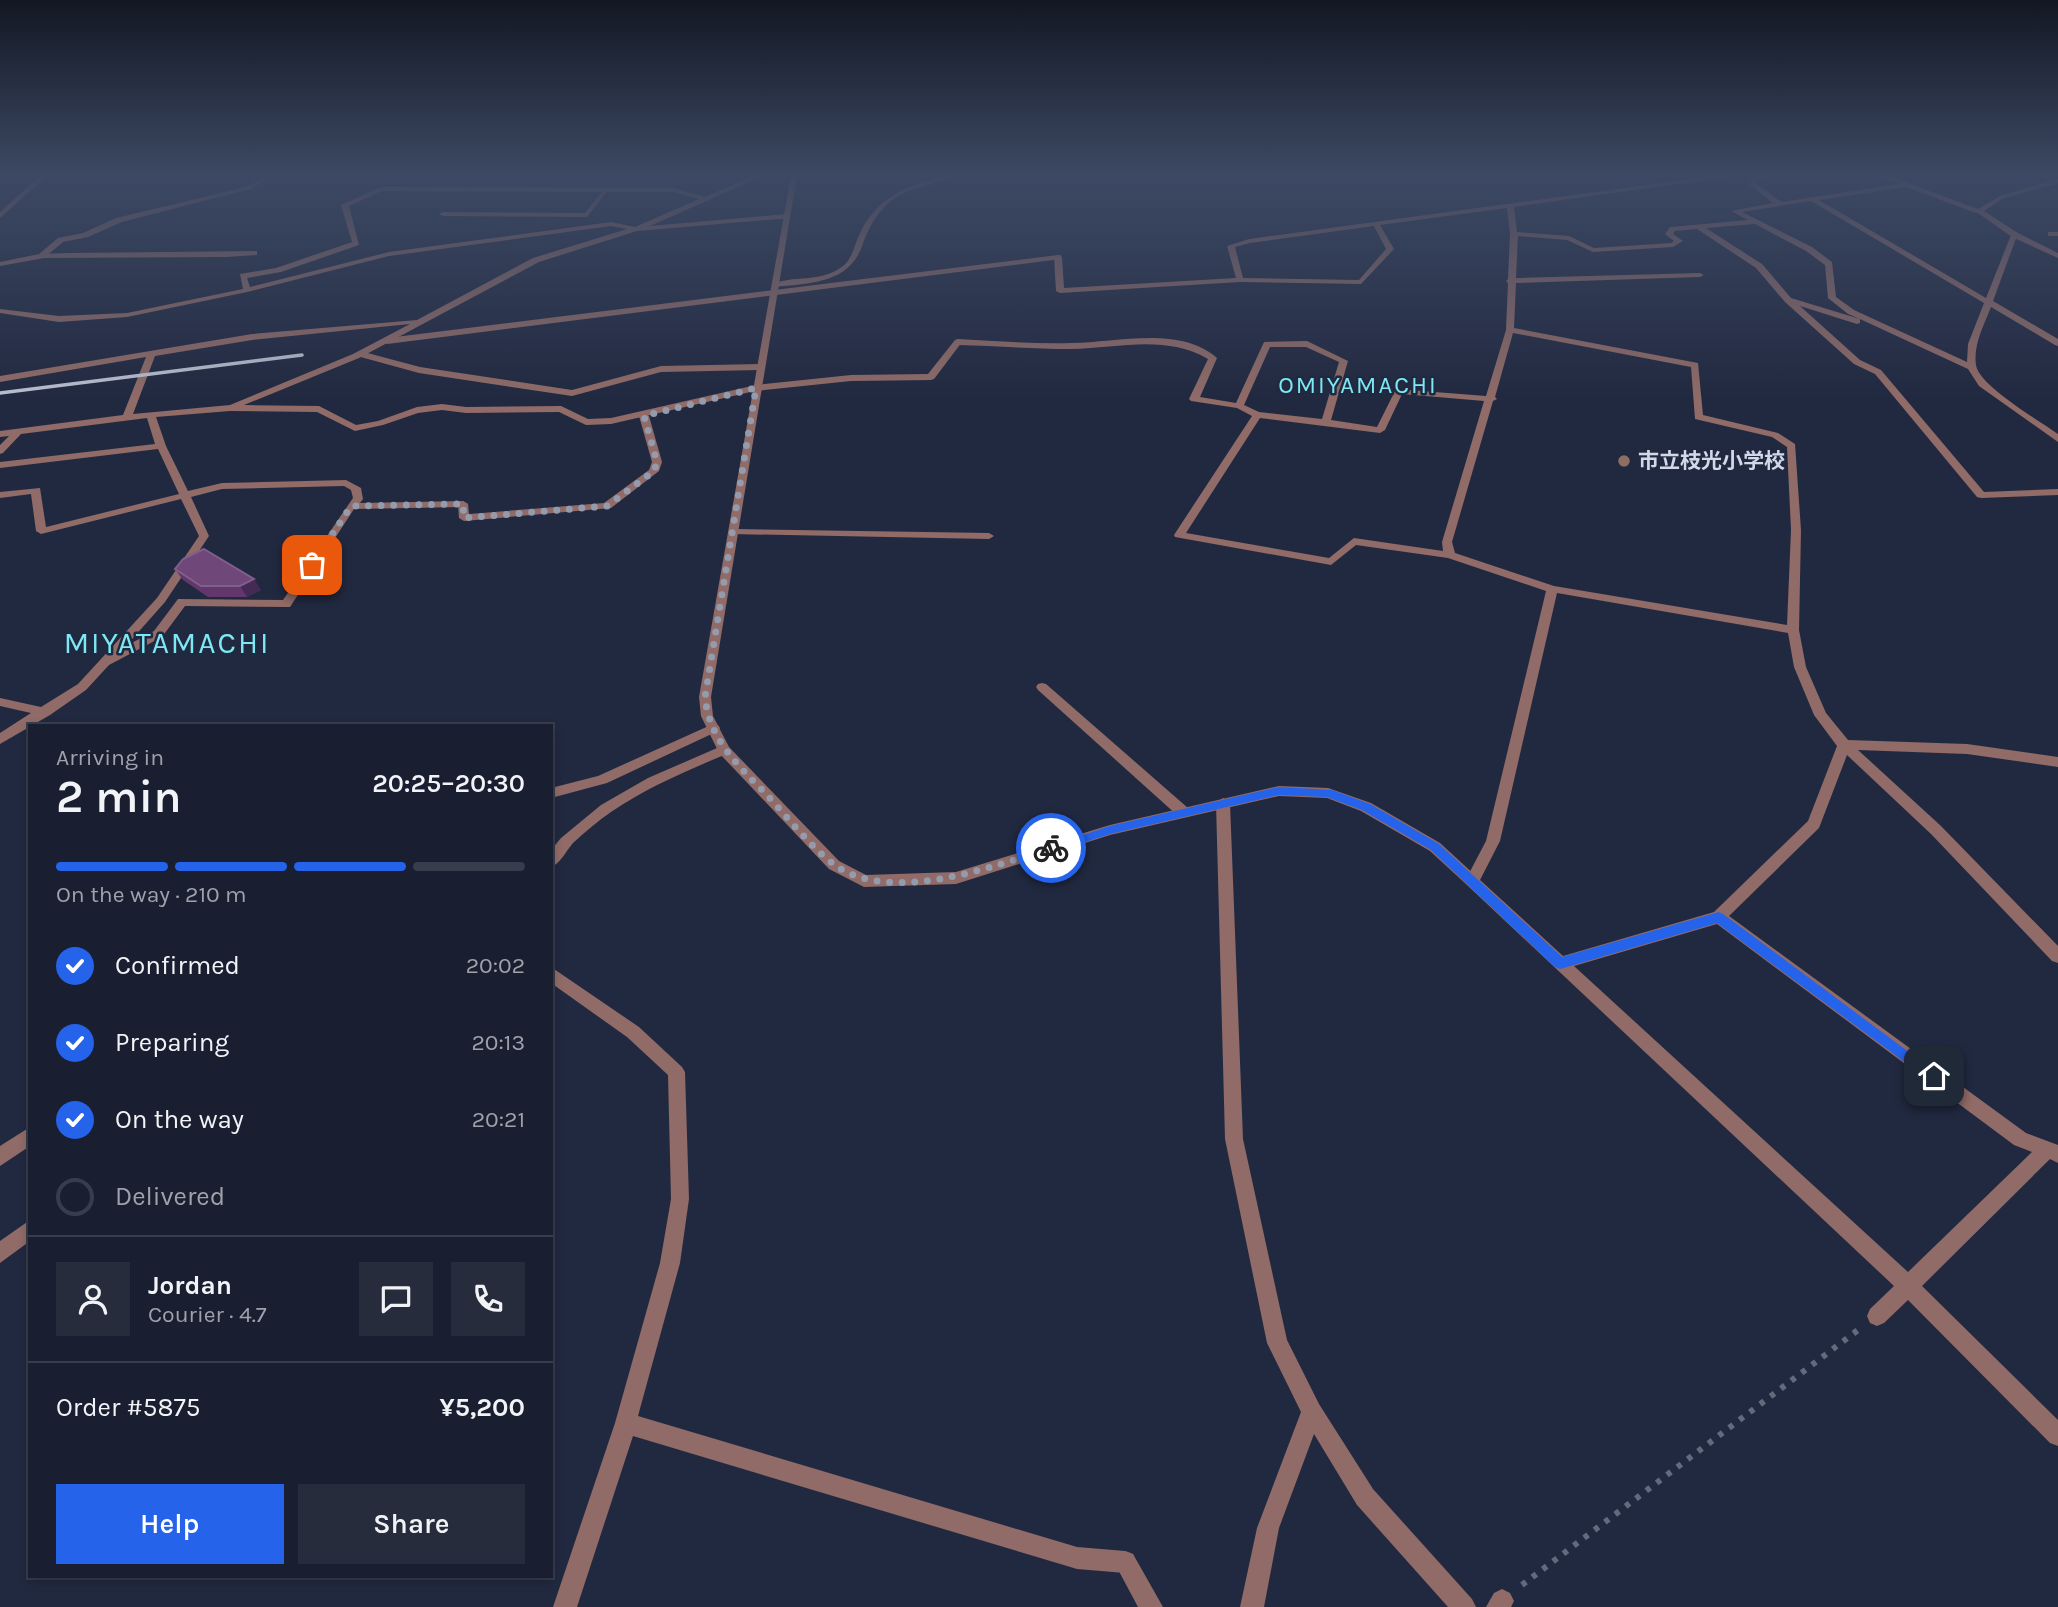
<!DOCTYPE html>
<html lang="en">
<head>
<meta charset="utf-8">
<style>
  body { margin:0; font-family:Karla,"Noto Sans JP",sans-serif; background:#262c3c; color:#f1f3f6; height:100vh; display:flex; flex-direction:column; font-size:26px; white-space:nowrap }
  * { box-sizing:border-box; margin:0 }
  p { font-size:23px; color:#9fa2ab }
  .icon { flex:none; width:38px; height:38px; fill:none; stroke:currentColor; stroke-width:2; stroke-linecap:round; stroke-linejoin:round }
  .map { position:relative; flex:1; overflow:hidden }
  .panel { position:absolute; left:28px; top:724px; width:525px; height:854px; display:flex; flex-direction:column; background:#191f30; border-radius:0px; box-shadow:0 4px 10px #0003,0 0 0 2px #373d4c }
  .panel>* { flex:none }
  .pin { position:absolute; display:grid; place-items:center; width:60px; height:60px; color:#fff; margin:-30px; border-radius:14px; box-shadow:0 4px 10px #0006 }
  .courier { position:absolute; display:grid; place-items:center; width:70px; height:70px; margin:-35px; border:5px solid #2563eb; border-radius:50%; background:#fff; color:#222; box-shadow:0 2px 9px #0007 }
  .summary em { font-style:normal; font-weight:600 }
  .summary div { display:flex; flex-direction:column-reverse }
  .summary { display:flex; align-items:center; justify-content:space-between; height:119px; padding:0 28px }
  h1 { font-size:46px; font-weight:600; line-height:52px }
  .bar { display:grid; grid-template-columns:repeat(4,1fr); gap:10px 7px; align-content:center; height:84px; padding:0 28px }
  .bar i { height:9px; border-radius:5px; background:#373d4c }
  .bar .on { background:#2563eb }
  .bar p { grid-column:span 4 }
  .line { display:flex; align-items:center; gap:18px; padding:0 28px; border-top:2px solid #373d4c }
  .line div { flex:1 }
  .round { display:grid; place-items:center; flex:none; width:74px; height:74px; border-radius:0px; background:#262c3c }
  ol { padding:0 28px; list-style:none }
  li { display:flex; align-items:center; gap:21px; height:77px }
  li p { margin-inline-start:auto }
  li .icon { padding:7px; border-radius:50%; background:#2563eb; color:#fff; stroke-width:4 }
  li:last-child { color:#9fa2ab }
  li i { width:38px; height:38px; border:4px solid #373d4c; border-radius:50% }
  .cta { display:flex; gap:14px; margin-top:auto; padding:14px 28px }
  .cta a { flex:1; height:80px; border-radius:0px; background:#2563eb; color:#fff; font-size:28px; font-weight:600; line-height:80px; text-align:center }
  .cta a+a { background:#262c3c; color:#f1f3f6 }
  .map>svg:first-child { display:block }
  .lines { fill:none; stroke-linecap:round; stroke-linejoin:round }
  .path { stroke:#636a7e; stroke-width:6; stroke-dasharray:5 8; stroke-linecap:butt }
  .service { fill:#906b67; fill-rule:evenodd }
  .minor { fill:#906b67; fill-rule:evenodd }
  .tertiary { fill:#906b67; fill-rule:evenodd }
  .rail { stroke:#bac0d0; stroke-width:3.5 }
  .wall { fill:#63376c }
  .shaded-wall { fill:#442a55 }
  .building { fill:#6f4879; stroke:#7f5f8b; stroke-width:2 }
  .route { fill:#2563eb }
  .done { stroke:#949bad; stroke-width:7; stroke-dasharray:0 12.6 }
  .education-dot { fill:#8d6e63; stroke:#212940; stroke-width:2.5 }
  .labels { text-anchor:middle; stroke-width:5; stroke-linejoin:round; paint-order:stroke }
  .far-poi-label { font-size:21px; font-weight:bold; fill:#d2d8e7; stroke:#212940; text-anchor:start }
  .far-quarter-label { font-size:24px; letter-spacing:2px; fill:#7de8f3; stroke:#212940 }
  .quarter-label { font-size:30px; letter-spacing:2px; fill:#7de8f3; stroke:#212940 }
</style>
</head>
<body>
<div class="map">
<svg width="2058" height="1607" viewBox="0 0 2058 1607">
  <rect width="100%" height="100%" fill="#212940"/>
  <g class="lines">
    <path class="path" d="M1522,1585l336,-255"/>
    <path class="service" d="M606,187l3,2 -22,28 -144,-1 -4,-2 4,-2 142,1z
      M2051,232h7v4h-10v-4z
      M254,251h3v4l-30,2 -186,1 -4,-2 4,-2 27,-1z
      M1058,255h3v4l-674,85 -4,-3 4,-3z
      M958,339l4,3 -28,37 -3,1 -80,1 -95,10 -5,-3 5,-3 95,-10 77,-1 27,-34z
      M360,351l60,16 152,23 89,-24 99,-2 4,3 -4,3 -99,2 -89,24 -153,-23 -62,-17v-4z
      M644,413l5,3 13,46 -3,9 -48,37 -147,13 -5,-3 -1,-14 5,-3 5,3 1,10 135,-11 45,-33 3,-8 -13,-46z
      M724,745l5,2 2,3 -2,3c-41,17 -81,34 -118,59 -13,9 -26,20 -38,31 -7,8 -12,20 -22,24v-17l10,-12 40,-33 47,-27z
      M551,967l88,60 43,40 3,5 4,127 -9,64 -42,153 439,131 48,4 8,3 3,8 -3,8 -8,3 -48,-4 -444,-133 -56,171h-24l62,-184 45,-160 11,-64 -3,-124 -41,-38 -76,-54z
      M30,1220v21l-30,22v-22z"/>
    <path class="minor" d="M41,175h7l-48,43v-6z
      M756,175h9l-115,51 137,-12 3,4 -153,13 -98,31 -180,96 -115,47 75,1 37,19 22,-4 39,-14 25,-3 24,3 95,-1 27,13 23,-1 145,-33 5,3 -2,2 -148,34 -25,1 -27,-13 -93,1 -24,-3 -24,3 -35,12 -28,6 -38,-19 -87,-1 -74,6 10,29 22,45 34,-8 124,-3 15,8 2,11 -3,4 103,-2 5,3 -5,3 -109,2 -64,98 -105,-1 -23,31 -53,28 -23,25 -36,25 -50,29v-11l31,-20 -31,-7v-8l41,9 37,-23 79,-86 42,-62 -18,-37 -140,35 -5,-3 -5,-37 -31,4v-6l40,-4 6,39 133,-33 -21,-45 -158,19v-6l155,-18 -8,-26 -126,16 -18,19 -3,1v-9l9,-9 -9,1v-6l123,-16 23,-58 -146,25v-6l252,-42 165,-14 116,-62 94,-29 -16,-3 -222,30 -142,36 -120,25 -68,5 -59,-9v-4l59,7 68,-3 116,-24 -3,-15 36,-6 76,-26 -11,-37 40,-18 293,1 31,9zM382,191l292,1 25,7 -64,28 -24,-5 -222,30 -139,35 -3,-9 34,-6 78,-27 -10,-39zM410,324l-57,30 -123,51 -97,9 22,-58 97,-16zM344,486l7,4 2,8 -70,102 -105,-1 -24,32 -28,15 39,-44 44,-66 -18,-39 31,-8z
      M945,175h11c-21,10 -45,11 -65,26 -15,12 -23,28 -29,45 -13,38 -53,37 -87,41l-4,-2c21,-11 49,-1 72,-19 10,-8 11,-21 17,-33 17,-36 48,-48 85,-58z
      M1720,175h19l-225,32 3,25 52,4 25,12 77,-5 3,-2 -9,-7 5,-7 78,-7 -17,-9 42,-8 -23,-18 3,-9 19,-1 -14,4 -2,4 25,19 118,-18 -22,-9h10l96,36 -7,2 -70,-26 -87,13 167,98 25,-63 7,-2 -25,68 65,38v7l-3,-1 -64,-38c-7,18 -18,38 -15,58 3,21 64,56 82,69v8l-79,-56 -11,-17 -108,-50v4l-3,1 -57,-18 60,54 21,10 103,122 74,-3v6l-77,3 -4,-1 -102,-123 -21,-10 -69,-62 -29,-34 -59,-39 -22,2 -2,3 10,7 -10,6 -80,5 -26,-12 -49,-4 -2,42 184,-5 4,2 -4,2 -184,6 -2,45 184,35 5,52 75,18 17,11 6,86 -2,100 7,37 20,46 22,27 119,4 91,13v10l-91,-13 -109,-4 83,76 117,120v17l-6,-2 -121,-127 -84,-79 -28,73 -90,88 297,217 32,12v18l-8,-4 -128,127 136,134v26l-8,-3 -142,-143 -24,23 -7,3 -7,-3 -3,-7 3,-7 24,-23 -427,-401 -2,-4 21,-40 60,-250 -98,-33 -92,-13 -25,20 -156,-28 -1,-2 78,-119 -15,-8 -46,-7 -2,-2 19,-40c-42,-25 -90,-11 -137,-10 -38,0 -75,-3 -113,-4l-4,-3 4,-3c38,2 75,5 113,4 46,0 108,-18 146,15l-17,39 36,6 28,-61 43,-1 41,20 -17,59 46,7 19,-38 90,7 20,-66 2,-47 -2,-2 2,-2 2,-45 -3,-26 -127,17 14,24 -33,35 -121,-2 -180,11 -4,-2 -2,-34 4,-2 4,2 2,31 172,-10 -9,-32 22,-7zM1811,201l173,102 -16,41 -1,18 -113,-52 -18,-13 -4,-35 -20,-15 -70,-35zM1755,224l51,27 19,14 3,33 20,16 12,5 -69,-21 -29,-34 -56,-36zM1374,226l12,23 -27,31 -116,-2 -8,-31 15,-4zM1513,333l178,34 4,52 77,18 15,10 4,83 -4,95 -233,-39 -99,-33 -3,-11 41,-141 4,-2 -2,-2zM1270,347h36l33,15 -17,57 -63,-7 -15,-7zM1402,394l82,7 -42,141 1,9 -89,-13 -25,20 -143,-25 74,-115 120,15 5,-3zM1557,593l231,40 6,34 20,48 23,31 -29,75 -94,91 -151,44 -83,-76 20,-39zM1717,924l297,221 18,7 -124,120 -334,-306z
      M263,178l2,3 -15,8 -128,33 -34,15 -25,5 -19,16 -44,8v-4l39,-8 19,-16 25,-5 33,-15 130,-31z
      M735,529l254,4 5,3 -5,3 -258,-5 -1,-2z
      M1042,683l4,1 142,124 2,4 -2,4h-10l-140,-126 -2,-3 2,-3z
      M713,724l5,1 2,3 -2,3 -111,52 -56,15v-10l47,-12z
      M1223,798l7,5 13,336 44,201 32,64 54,85 99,110 4,8h-28l-91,-102 -43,-71 -35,94 -15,79h-24l17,-79 44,-116 -34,-69 -42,-204 -9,-336z
      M30,1127v19l-30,20v-20z
      M1125,1551l8,3 30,53h-25l-24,-45 3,-8z
      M1502,1589l8,4 4,8 -3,6h-25l8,-14z"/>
    <path class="tertiary" d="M791,175h6l-86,522 2,19 16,31 110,114 27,14 90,-3 154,-47 169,-39 49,2 43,15 69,40 37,34 2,4 -2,4h-10l-37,-34 -69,-40 -34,-13 -48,-2 -169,39 -154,49 -92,3 -35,-18 -110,-116 -18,-37 -2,-19z
      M2058,179v4l-54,15 -20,13 34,22 40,20v5l-46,-21 -37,-26 25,-15z"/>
    <path class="rail" d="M0,393l302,-38"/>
  </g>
  <path class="wall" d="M175,569l86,21 -14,7h-39l-25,-17z"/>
  <path class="shaded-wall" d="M254,579l7,11 -14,7 -7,-11z"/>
  <path class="building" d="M204,549l50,30 -14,7h-39l-26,-17 8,-10z"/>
  <linearGradient id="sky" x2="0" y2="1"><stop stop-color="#121723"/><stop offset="0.44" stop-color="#3d4964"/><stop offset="1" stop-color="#3d4964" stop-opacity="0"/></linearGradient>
  <rect width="2058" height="400" fill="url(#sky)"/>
  <path class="route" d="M1279,787l53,3 38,14 69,40 123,113 157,-45 4,2 218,162 -7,6 -5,-2 -212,-157 -157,46 -5,-2 -124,-117 -69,-40 -35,-13 -48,-2 -169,39 -59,19 -6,-5 65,-22z"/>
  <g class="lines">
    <path class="done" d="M312,565l39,-59 112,-2 1,14 143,-12 47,-35 3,-9 -13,-46 112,-28 -51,309c4,42 32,67 60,96 20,21 49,58 71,73 57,38 156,1 215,-18"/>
  </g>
  <circle class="education-dot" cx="1624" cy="461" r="7"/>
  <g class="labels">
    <g class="far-poi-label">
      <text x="1638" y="468">市立枝光小学校</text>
    </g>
    <g class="far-quarter-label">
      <text x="1358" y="393">OMIYAMACHI</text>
    </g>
    <g class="quarter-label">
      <text x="167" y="653">MIYATAMACHI</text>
    </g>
  </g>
</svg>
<div class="pin" style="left:312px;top:565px;background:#ea580c"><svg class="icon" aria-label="bag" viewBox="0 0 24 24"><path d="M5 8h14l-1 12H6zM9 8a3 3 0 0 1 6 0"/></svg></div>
<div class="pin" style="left:1934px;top:1076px;background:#1f2937"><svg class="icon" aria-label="home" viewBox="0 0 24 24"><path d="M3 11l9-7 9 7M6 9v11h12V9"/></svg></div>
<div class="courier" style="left:1051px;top:848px"><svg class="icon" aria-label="bike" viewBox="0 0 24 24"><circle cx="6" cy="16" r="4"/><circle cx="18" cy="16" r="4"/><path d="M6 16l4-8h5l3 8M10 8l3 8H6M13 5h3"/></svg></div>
<section class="panel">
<div class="summary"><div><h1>2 min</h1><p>Arriving in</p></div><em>20:25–20:30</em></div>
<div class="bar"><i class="on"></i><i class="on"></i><i class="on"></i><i></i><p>On the way · 210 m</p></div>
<ol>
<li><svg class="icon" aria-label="check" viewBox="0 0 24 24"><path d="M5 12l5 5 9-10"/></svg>Confirmed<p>20:02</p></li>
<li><svg class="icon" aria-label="check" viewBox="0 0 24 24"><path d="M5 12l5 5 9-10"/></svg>Preparing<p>20:13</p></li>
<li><svg class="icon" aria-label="check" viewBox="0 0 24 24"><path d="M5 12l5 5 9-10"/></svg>On the way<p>20:21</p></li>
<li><i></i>Delivered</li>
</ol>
<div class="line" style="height:126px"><a class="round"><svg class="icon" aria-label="person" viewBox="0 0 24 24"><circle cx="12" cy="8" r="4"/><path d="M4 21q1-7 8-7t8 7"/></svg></a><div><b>Jordan</b><p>Courier · 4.7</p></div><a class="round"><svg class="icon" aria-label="chat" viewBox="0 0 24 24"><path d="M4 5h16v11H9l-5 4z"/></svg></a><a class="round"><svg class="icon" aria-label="phone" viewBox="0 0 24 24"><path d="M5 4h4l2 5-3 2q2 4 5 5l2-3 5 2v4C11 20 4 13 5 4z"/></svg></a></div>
<div class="line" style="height:91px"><div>Order #5875</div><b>¥5,200</b></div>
<div class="cta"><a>Help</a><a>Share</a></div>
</section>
</div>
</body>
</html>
